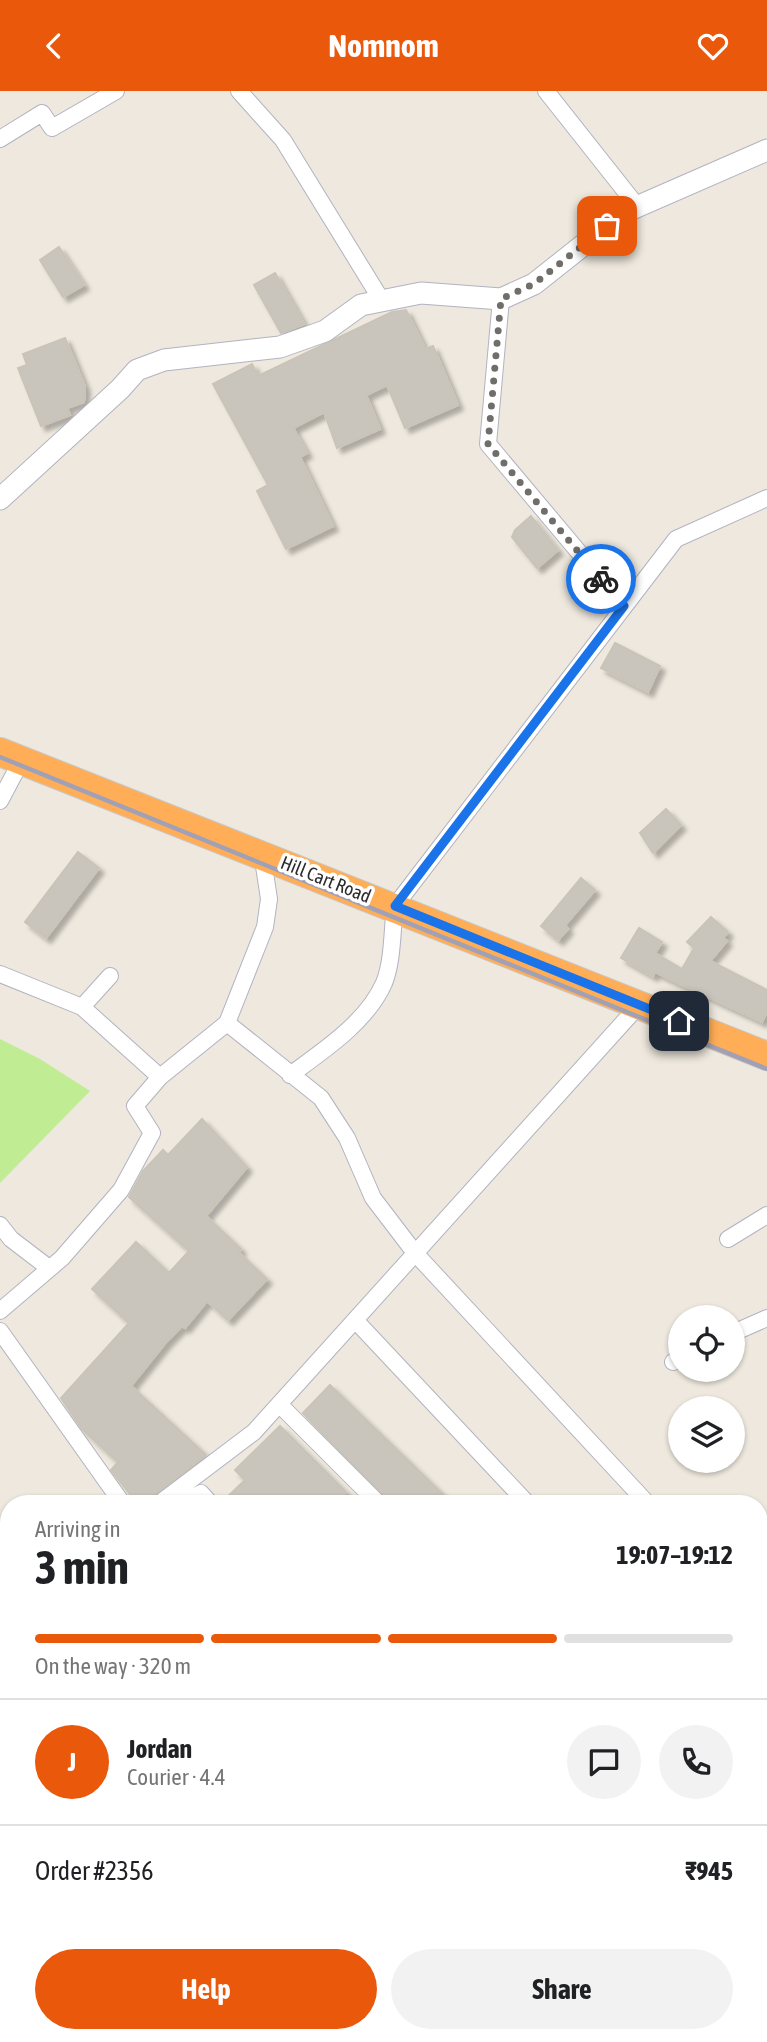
<!DOCTYPE html>
<html lang="en">
<head>
<meta charset="utf-8">
<style>
  body { margin:0; font-family:"Asap Condensed",sans-serif; background:#f2f2f2; color:#202124; height:100vh; display:flex; flex-direction:column; font-size:26px; white-space:nowrap }
  * { box-sizing:border-box; margin:0 }
  p { font-size:23px; color:#757577 }
  .icon { flex:none; width:38px; height:38px; fill:none; stroke:currentColor; stroke-width:2; stroke-linecap:round; stroke-linejoin:round }
  .map { position:relative; flex:1; overflow:hidden }
  .sheet { position:absolute; left:0px; top:1404px; width:768px; height:548px; display:flex; flex-direction:column; background:#fff; border-radius:28px 28px 0 0; box-shadow:0 2px 5px #0004 }
  .sheet>* { flex:none }
  .tools { position:absolute; left:668px; top:1214px; display:grid; gap:14px }
  .tools a { display:grid; place-items:center; width:77px; height:77px; border-radius:50%; background:#fff; box-shadow:0 2px 5px #0004; font-size:35px }
  .pin { position:absolute; display:grid; place-items:center; width:60px; height:60px; color:#fff; margin:-30px; border-radius:14px; box-shadow:0 4px 10px #0006 }
  .courier { position:absolute; display:grid; place-items:center; width:70px; height:70px; margin:-35px; border:5px solid #1a73e8; border-radius:50%; background:#fff; color:#222; box-shadow:0 2px 9px #0007 }
  .head em { font-style:normal; font-weight:700 }
  .head div { display:flex; flex-direction:column-reverse }
  .head { display:flex; align-items:center; justify-content:space-between; height:119px; padding:0 35px }
  h1 { font-size:46px; font-weight:700; line-height:52px }
  .bar { display:grid; grid-template-columns:repeat(4,1fr); gap:10px 7px; align-content:center; height:84px; padding:0 35px }
  .bar i { height:9px; border-radius:5px; background:#e0e0e0 }
  .bar .selected { background:#ea580c }
  .bar p { grid-column:span 4 }
  .line { display:flex; align-items:center; gap:18px; padding:0 35px; border-top:2px solid #e0e0e0 }
  .line div { flex:1 }
  .round { display:grid; place-items:center; flex:none; width:74px; height:74px; border-radius:37px; background:#f2f2f2 }
  .primary-button { display:flex; gap:14px; margin-top:auto; padding:14px 35px }
  .primary-button a { flex:1; height:80px; border-radius:42px; background:#ea580c; color:#fff; font-size:28px; font-weight:700; line-height:80px; text-align:center }
  .primary-button a+a { background:#f2f2f2; color:#202124 }
  header { display:flex; justify-content:space-between; align-items:center; height:91px; padding:0 35px; background:#ea580c; color:#fff; font-size:32px; font-weight:700 }
  .map>svg:first-child { display:block }
  .pitch { fill:#c0ed94 }
  .lines { fill:none; stroke-linecap:round; stroke-linejoin:round }
  .river { stroke:#6ec4f2; stroke-width:28 }
  .building { fill:#c9c5bd; stroke:#c9c4b7; stroke-width:2; filter:url(#shadow) }
  .street-casing { stroke:#b2b3c0; stroke-width:18 }
  .secondary-casing { stroke:#b2b3c0; stroke-width:23 }
  .highway-casing { stroke:#c8c8c8; stroke-width:30 }
  .street { stroke:#fff; stroke-width:16 }
  .secondary { stroke:#fff; stroke-width:21 }
  .highway { stroke:#ffae57; stroke-width:28 }
  .rail { stroke:#a0a1b6; stroke-width:4.5 }
  .done { stroke:#706e6a; stroke-width:7; stroke-dasharray:0 12.6 }
  .route { stroke:#1a73e8; stroke-width:9 }
  .labels { text-anchor:middle; stroke-width:7; stroke-linejoin:round; paint-order:stroke }
  .street-label { font-size:19px; fill:#2c2c2c; stroke:#fff }
</style>
</head>
<body>
<header><svg class="icon" aria-label="back" viewBox="0 0 24 24"><path d="M15 5l-7 7 7 7"/></svg>Nomnom<svg class="icon" aria-label="heart" viewBox="0 0 24 24"><path d="M12 20l-8-8c-3-5 5-10 8-4 3-6 11-1 8 4z"/></svg></header>
<div class="map">
<svg width="767" height="1951" viewBox="0 0 767 1951">
  <defs>
    <filter id="shadow"><feDropShadow dx="5" dy="5" stdDeviation="2" flood-color="#0004"/></filter>
  </defs>
  <rect width="100%" height="100%" fill="#eee8de"/>
  <path class="pitch" d="M0,948l40,20 50,32 -90,92z"/>
  <g class="lines">
    <path class="river" d="M760,1642l7,2
      M243,1951l19,-9"/>
  </g>
  <path class="building" d="M59,156l25,38 -21,12 -23,-37z
    M275,182l29,51 -23,9 -27,-48z
    M406,219l19,39 8,-3 25,59 -53,23 -18,-43 -21,10 14,34 -43,19 -13,-36 -31,16 14,25 -7,4 33,69 -47,23 -29,-58 11,-6 -55,-101 39,-20 6,12 134,-64z
    M65,247l20,49 -1,15 -17,6 3,7 -29,11 -23,-58 9,-3 -4,-11z
    M531,425l27,34 -21,18 -25,-31 3,-7z
    M615,552l45,23 -12,26 -47,-24z
    M666,718l15,16 -28,28 -13,-20z
    M78,761l21,16 -53,70 -21,-16z
    M581,787l14,12 -30,35 3,4 -10,11 -17,-14z
    M711,826l17,15 -5,6 4,3 -17,20 57,29v21l-5,11 -107,-50 -2,4 -32,-18 18,-30 23,14 -7,11 27,16 12,-21 -7,-6z
    M202,1028l45,48 -41,49 35,33 -3,3 29,27 -39,41 -21,-19 -22,27 -3,-2 -15,15 -36,45 75,69 -52,40 -4,8h-13l-26,-33 7,-8 -36,-33 -21,-31 68,-75 -37,-34 44,-47 33,31 20,-22 -60,-54 14,-26 20,-21 5,5z
    M330,1294l122,118h-62l-87,-90z
    M280,1335l66,66 -11,11h-114l24,-23 -10,-10z"/>
  <g class="lines">
    <defs>
      <path id="street" d="M239,0l44,49 99,161
        M546,0l91,115
        M0,48l42,-26 10,15 64,-37
        M501,208l-13,145 136,162
        M0,710l19,-36v-5
        M262,762l7,46 -4,28 -38,96 94,75 26,40 26,60 42,55 232,250
        M0,883l82,33
        M290,984c33,-24 77,-53 94,-92 9,-22 8,-53 11,-77l281,-367 91,-41
        M160,986l67,-54
        M0,1134l11,14 38,29
        M728,1148l39,-24
        M0,1220l62,-53 59,-68 31,-57 -17,-27 25,-29 -78,-70 28,-31
        M355,1229l172,183
        M0,1240l122,172
        M733,1242l34,-15
        M673,1271l8,-4
        M279,1313l99,99
        M160,1412l94,-71 377,-418 4,-11
        M182,1412l19,-10 9,10
        M0,1520l9,-6"/>
      <path id="secondary" d="M0,408l120,-110 17,-19 27,-10 116,-13 45,-16 36,-26 60,-12 80,6 33,-15 91,-72 142,-62"/>
      <path id="highway" d="M0,661l767,304"/>
    </defs>
    <use href="#street" class="street-casing"/>
    <use href="#secondary" class="secondary-casing"/>
    <use href="#highway" class="highway-casing"/>
    <use href="#street" class="street"/>
    <use href="#secondary" class="secondary"/>
    <use href="#highway" class="highway"/>
    <path class="rail" d="M0,666l767,312"/>
  </g>
  <g class="lines">
    <path class="done" d="M601,488l-113,-135 13,-145 33,-15 73,-58"/>
    <path class="route" d="M601,488l23,27 -229,300 284,115"/>
  </g>
  <g class="labels">
    <g class="street-label">
      <text transform="translate(326 788) rotate(22)" y="7">Hill Cart Road</text>
    </g>
  </g>
</svg>
<div class="tools">
<a><svg class="icon" aria-label="locate" viewBox="0 0 24 24"><circle cx="12" cy="12" r="6"/><path d="M12 2v4M12 18v4M2 12h4M18 12h4"/></svg></a>
<a><svg class="icon" aria-label="layers" viewBox="0 0 24 24"><path d="M12 4l9 5-9 5-9-5zM3 14l9 5 9-5"/></svg></a>
</div>
<div class="pin" style="left:607px;top:135px;background:#ea580c"><svg class="icon" aria-label="bag" viewBox="0 0 24 24"><path d="M5 8h14l-1 12H6zM9 8a3 3 0 0 1 6 0"/></svg></div>
<div class="pin" style="left:679px;top:930px;background:#1f2937"><svg class="icon" aria-label="home" viewBox="0 0 24 24"><path d="M3 11l9-7 9 7M6 9v11h12V9"/></svg></div>
<div class="courier" style="left:601px;top:488px"><svg class="icon" aria-label="bike" viewBox="0 0 24 24"><circle cx="6" cy="16" r="4"/><circle cx="18" cy="16" r="4"/><path d="M6 16l4-8h5l3 8M10 8l3 8H6M13 5h3"/></svg></div>
<section class="sheet">
<div class="head"><div><h1>3 min</h1><p>Arriving in</p></div><em>19:07–19:12</em></div>
<div class="bar"><i class="selected"></i><i class="selected"></i><i class="selected"></i><i></i><p>On the way · 320 m</p></div>
<div class="line" style="height:126px"><b class="round" style="background:#ea580c;color:#fff">J</b><div><b>Jordan</b><p>Courier · 4.4</p></div><a class="round"><svg class="icon" aria-label="chat" viewBox="0 0 24 24"><path d="M4 5h16v11H9l-5 4z"/></svg></a><a class="round"><svg class="icon" aria-label="phone" viewBox="0 0 24 24"><path d="M5 4h4l2 5-3 2q2 4 5 5l2-3 5 2v4C11 20 4 13 5 4z"/></svg></a></div>
<div class="line" style="height:91px"><div>Order #2356</div><b>₹945</b></div>
<div class="primary-button"><a>Help</a><a>Share</a></div>
</section>
</div>
</body>
</html>
